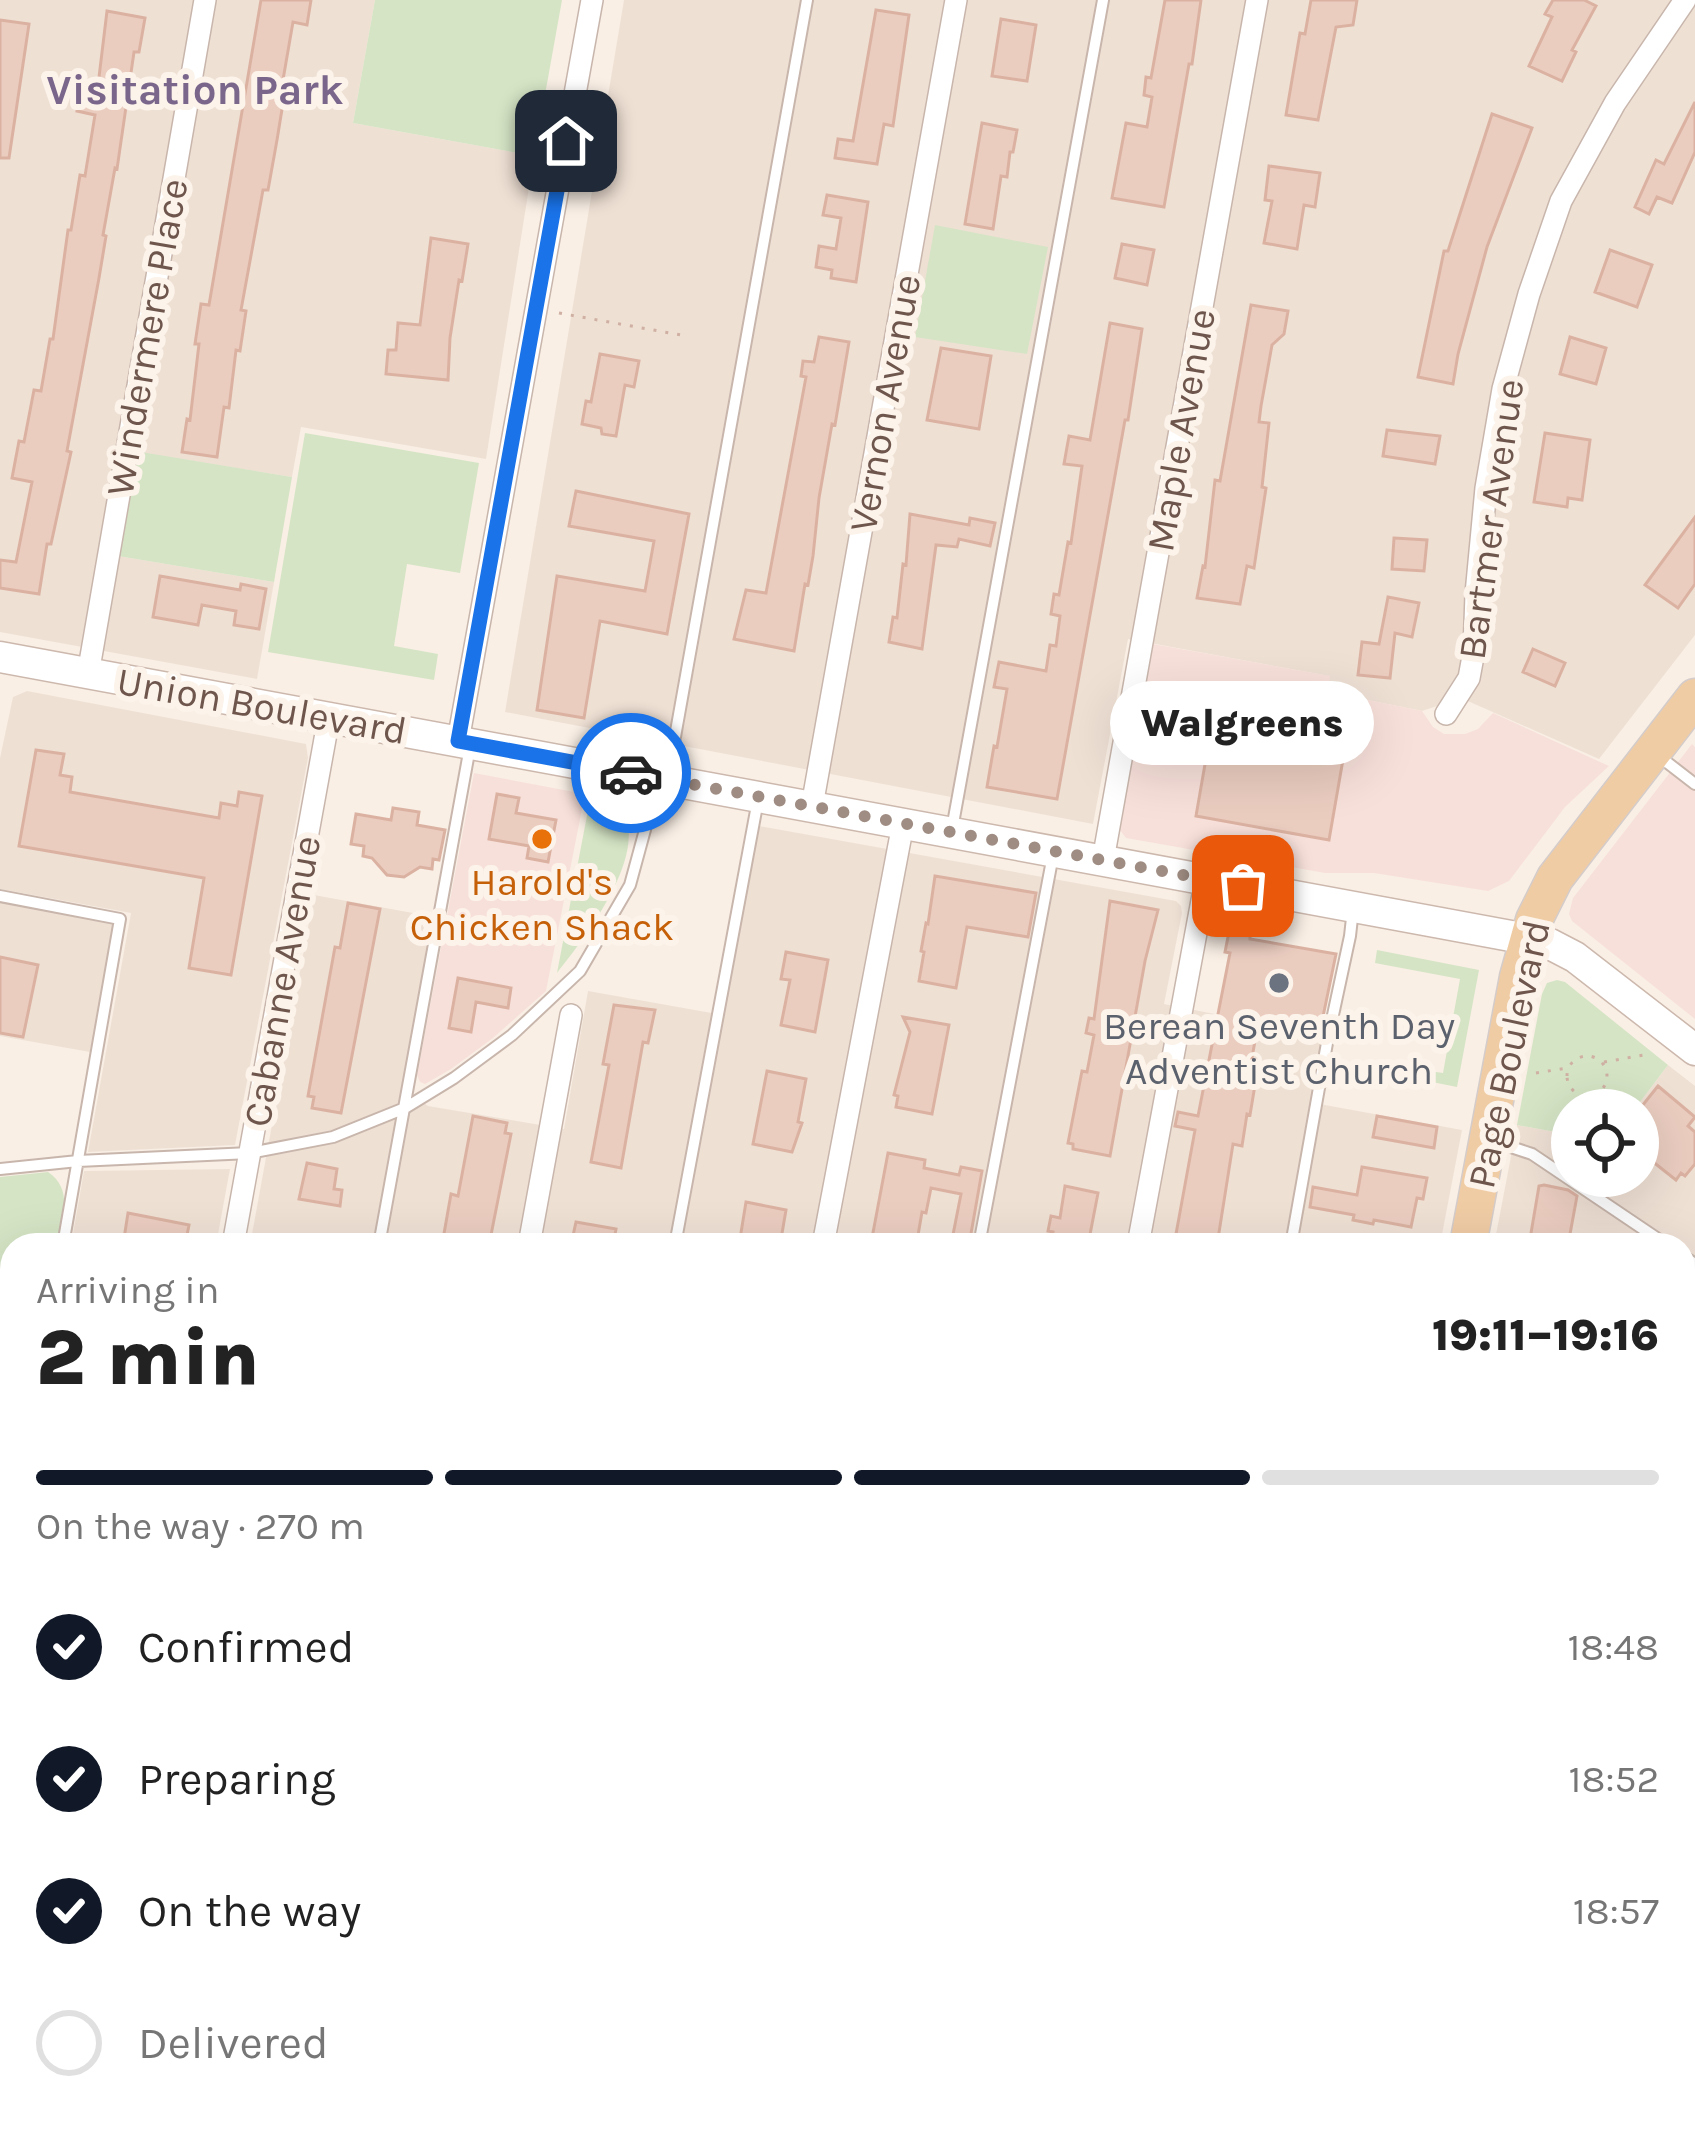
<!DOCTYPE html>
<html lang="en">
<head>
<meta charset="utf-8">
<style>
  body { margin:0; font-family:Karla,sans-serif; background:#f6f6f6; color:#222; height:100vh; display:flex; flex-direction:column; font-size:45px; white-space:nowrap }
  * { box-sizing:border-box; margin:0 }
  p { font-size:39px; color:#767676 }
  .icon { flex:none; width:66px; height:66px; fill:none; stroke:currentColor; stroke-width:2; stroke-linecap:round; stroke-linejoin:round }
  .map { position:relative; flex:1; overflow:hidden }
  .side { position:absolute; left:0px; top:1233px; width:1695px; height:903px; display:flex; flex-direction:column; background:#fff; border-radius:36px 36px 0 0; box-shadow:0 12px 48px #0002 }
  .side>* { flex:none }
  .fabs { position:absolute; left:1551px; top:1089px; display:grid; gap:24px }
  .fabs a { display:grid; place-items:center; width:108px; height:108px; border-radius:50%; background:#fff; box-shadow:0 12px 48px #0002; font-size:60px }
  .pin { position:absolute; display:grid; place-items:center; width:102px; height:102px; color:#fff; margin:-51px; border-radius:24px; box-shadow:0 6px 18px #0006 }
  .courier { position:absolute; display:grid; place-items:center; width:120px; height:120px; margin:-60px; border:9px solid #1a73e8; border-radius:50%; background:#fff; color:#222; box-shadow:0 3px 15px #0007 }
  .bubble { position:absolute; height:84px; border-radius:42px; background:#fff; box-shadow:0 12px 48px #0002; font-size:39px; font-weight:800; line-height:84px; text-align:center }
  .head em { font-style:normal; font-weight:800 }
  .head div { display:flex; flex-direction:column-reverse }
  .head { display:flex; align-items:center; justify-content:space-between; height:204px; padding:0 36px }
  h1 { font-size:78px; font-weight:800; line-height:90px }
  .bar { display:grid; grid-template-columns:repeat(4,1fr); gap:18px 12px; align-content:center; height:144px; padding:0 36px }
  .bar i { height:15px; border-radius:9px; background:#e0e0e0 }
  .bar .selected { background:#111827 }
  .bar p { grid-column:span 4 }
  ol { padding:0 36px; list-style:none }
  li { display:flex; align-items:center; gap:36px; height:132px }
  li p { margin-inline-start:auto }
  li .icon { padding:12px; border-radius:50%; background:#111827; color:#fff; stroke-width:4 }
  li:last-child { color:#767676 }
  li i { width:66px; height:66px; border:6px solid #e0e0e0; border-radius:50% }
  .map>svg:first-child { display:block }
  .residential { fill:#efe0d4 }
  .commercial { fill:#f8e0da }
  .green { fill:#d5e4c5 }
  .building { fill:#ebcdc0; stroke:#dbb2a2; stroke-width:3 }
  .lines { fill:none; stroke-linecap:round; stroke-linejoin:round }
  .service-casing { stroke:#c8b6ac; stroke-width:14 }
  .minor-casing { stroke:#c8b6ac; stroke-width:24 }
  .secondary-casing { stroke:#cdb8ad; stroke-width:33 }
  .primary-casing { stroke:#d4ccca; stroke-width:39 }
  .path { stroke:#cfb0a3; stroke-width:3; stroke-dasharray:3 9; stroke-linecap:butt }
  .service { stroke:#fff; stroke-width:10 }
  .minor { stroke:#fff; stroke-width:21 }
  .secondary { stroke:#fff; stroke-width:30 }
  .primary { stroke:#f0cca5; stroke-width:36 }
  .done { stroke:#9f8c82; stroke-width:12; stroke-dasharray:0 21.6 }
  .route { stroke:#1a73e8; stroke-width:15 }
  .food-dot { fill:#e8710a; stroke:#fcf3ea; stroke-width:4.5 }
  .worship-dot { fill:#6b7280; stroke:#fcf3ea; stroke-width:4.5 }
  .labels { text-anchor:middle; stroke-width:12; stroke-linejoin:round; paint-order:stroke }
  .street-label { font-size:39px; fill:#6e564d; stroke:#fcf3ea }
  .food-label { font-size:39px; fill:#c56008; stroke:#fcf3ea }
  .worship-label { font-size:39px; fill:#5b616d; stroke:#fcf3ea }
  .neighbourhood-label { font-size:42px; font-weight:bold; fill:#7a668b; stroke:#fcf3ea }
</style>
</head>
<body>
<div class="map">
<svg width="1695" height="2135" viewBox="0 0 1695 2135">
  <rect width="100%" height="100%" fill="#f9efe5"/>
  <path class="residential" d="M0,0h375l-22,123 181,33 -48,303 -185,-32 -9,50 -156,-25 -18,104 156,26 -17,97 -257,-47z
    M624,0h1071v635l-96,124 -138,-61 -39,13 -94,-19 1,-16 -201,-37 -35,185 -588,-112z
    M27,691l279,53 2,14 -73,387 -147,7 43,-239 -131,-24v-131l13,-61z
    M759,826l417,75 5,5 1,7 -18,91 162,32 -12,67 148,27 -22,115h-1190l64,-350 121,22 -31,172 24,17 136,23 24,-138 135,24z
    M0,901l115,22 -25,129 -90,-16z
    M1668,1065l27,21v1049h-365l2,-11h351v-879h-189l23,-120 55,10v41h66v-66h-4z
    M230,1169l-14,76h-145l13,-74z
    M0,1376l12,2v746h41l-2,11h-51z
    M87,2124h1190l-2,11h-1191z"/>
  <path class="commercial" d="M1153,644l177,32 -1,16 93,19 11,16 11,7h21l13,-5 15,-16 116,53 -44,41 -56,74 -21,10 -114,-18h-49l-199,-35 -7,-9z
    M1692,744l3,3v272l-123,-98 -3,-7 4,-16z
    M474,773l111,21 -39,197 -53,47 -42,31 -26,15 -5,-2 -3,-7z"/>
  <path class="green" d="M375,0h187l-28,156 -181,-33z
    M935,225l113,22 -21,107 -112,-17z
    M305,433l174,30 -19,110 -53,-9 -13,82 44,8 -4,26 -166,-28z
    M135,451l157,26 -18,105 -156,-26z
    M589,805l23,5 7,10 7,-2c16,45 -41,120 -69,155z
    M1377,950l102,20 -22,117 -30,-6 2,-10 14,2 17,-94 -85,-16z
    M1557,980l8,2 103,83 -34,45h-62v25l-55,-10 25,-131 5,-11z
    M48,1172c26,17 14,47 10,73h-46v94l-12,-2v-160z"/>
  <path class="building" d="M261,0h50l-4,25 -14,-3 -13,75h4l-7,43 -9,50h-5l-22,120 5,1 -6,40 -4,-1 -7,58 -5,-1 -7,50 -35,-5 5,-33 3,1 9,-76h-4l6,-40 8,1z
    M1165,0h36l-9,64h-3l-25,143 -52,-9 14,-75 21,4 5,-30 -8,-2 2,-18 5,1z
    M1311,0h46l-4,25 -17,2 -18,93 -32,-5 14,-82 5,1z
    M1553,0h31l12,6 -24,44 4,2 -14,29 -33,-15 23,-49 -7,-3z
    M876,10l33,5 -16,111 -9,-2 -7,40 -42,-6 3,-19 15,2z
    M107,11l38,7 -6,34h-5l-17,117 -2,-1 -12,67 3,1 -7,42 -32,173 4,1 -20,92h-4l-8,50 -39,-6v-28l16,2 16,-80 -20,-4 7,-37 5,1 10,-52 7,1 9,-52h3l15,-109h3l9,-55 5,1 10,-61 -18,-4 4,-20 16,3z
    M1001,19l35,6 -9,56 -35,-5z
    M0,20l29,4 -20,134h-9z
    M1695,102v50l-23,51 -15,-6 -8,17 -14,-7 21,-47 8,4z
    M1492,114l40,14 -45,119 -29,107 -5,30 -35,-7 26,-126h4z
    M982,123l35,7 -4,22h-3l-3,25 -6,-1 -8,53 -28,-5z
    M1269,166l51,7 -5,34 -11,-2 -7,44 -33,-6 8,-42 -7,-1z
    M827,195l41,7 -12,80 -25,-4 1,-8 -16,-3 3,-21 17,3 5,-31 -18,-3z
    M431,238l37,6 -6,37 -3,-1 -9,58 -2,42 -62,-6 2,-24h8l2,-27 22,2z
    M1122,244l32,6 -7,35 -32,-7z
    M1610,250l42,15 -15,42 -42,-15z
    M1251,305l37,6 -4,23 -12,11 -11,61 -2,16 10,1 -7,64 4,1 -12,80 -7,-2 -7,38 -43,-6 6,-32 2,1 10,-87 5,1z
    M1110,323l32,6 -14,91h-3l-68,379 -70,-12 7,-41 3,1 10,-58 -13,-2 5,-25 47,9 4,-26 6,1 4,-30 -9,-2 3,-20 5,1 9,-53 3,1 11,-77 -18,-2 5,-28 21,4z
    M819,337l30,5 -14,83 -3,-1 -13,74 -6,58 -5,29 -3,-1 -11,67 -60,-12 12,-49 20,3 40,-216 -5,-1 2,-15 11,1z
    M1570,337l36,11 -10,36 -36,-10z
    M941,348l50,8 -12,73 -52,-9z
    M600,354l39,7 -5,26 -9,-2 -9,51 -14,-2 -1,-6 -19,-4 4,-23 5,1z
    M1387,430l53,6 -5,28 -52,-8z
    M1545,433l45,7 -8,60 -14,-2 -1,9 -33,-5z
    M576,491l113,23 -22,120 -67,-13 -16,97 -47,-8 20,-134 88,15 9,-50 -85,-15z
    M910,514l59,11 1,-7 25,5 -5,23 -31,-7 -2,8 -21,-2 -14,104 -33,-7 4,-25 4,1 6,-54 3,1z
    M1695,517v67l-17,24 -33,-23z
    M1394,538l33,2 -3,31 -32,-2z
    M160,576l80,14 1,-6 25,5 -7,40 -25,-4 2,-14 -34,-6 -4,20 -45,-8z
    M1388,597l31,6 -7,34 -17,-4 -5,45 -32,-3 4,-33 17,2z
    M1533,649l32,14 -10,23 -32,-14z
    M1225,713l24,5 -3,13 99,17 -16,92 -133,-24 16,-92 11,2z
    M36,750l28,4 -4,21 12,2 -2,15 149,26 2,-15 16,3 2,-14 23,4 -31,179 -42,-7 15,-90 -185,-32z
    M497,794l22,4 -3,15 40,7 -8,42 -21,-4 2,-12 -40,-7z
    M393,808l26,4 -2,13 28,5 -6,30 -6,-1 -1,10 -12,-2 -16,10 -17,-2 -15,-17 -9,-2 1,-10 -13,-2 5,-30 35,6z
    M935,876l101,17 -8,44 -61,-10 -11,61 -37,-7 5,-29 -3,-1 5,-28 2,1z
    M1110,901l48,9 -13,51 -35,195 -37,-7v-5l-5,-1 14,-72 5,1 7,-37 -8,-2 3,-15 5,1z
    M348,903l32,6 -39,204 -29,-5 2,-11 -6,-1 27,-149 5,1z
    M1229,932l21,4v3l86,15 -16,77 -61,-12 -8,44 7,4 -8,48 -3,-1 -5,32 -9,-2 -16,101h-43l21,-115 -20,-4 3,-14 20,4 32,-163 -5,-1z
    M786,952l42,8 -13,72 -34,-7 9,-45 -9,-1z
    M0,957l38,8 -15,72 -23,-4z
    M458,978l53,10 -3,20 -32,-6 -5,30 -22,-4z
    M614,1005l41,5 -7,33 -5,-1 -22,126 -30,-6 18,-97 -6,-1z
    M903,1017l46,8 -17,89 -36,-7 2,-11 -4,-1 16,-63z
    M767,1071l39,8 -8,43 4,1 -10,29 -39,-8z
    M1658,1086l37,31 -7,9 7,6v32l-10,12 -4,-3 -5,7 -38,-30v-39z
    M473,1116l34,7 -2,10 6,1 -22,111h-47l9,-51 7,2z
    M1377,1116l60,11 -3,21 -61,-11z
    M888,1153l37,7 -1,8 35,7 2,-8 21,4 -13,74h-18l10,-51 -30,-6 -5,25 -4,-1 -5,29 -7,-1 -2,5 -36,-7z
    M307,1163l30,6 -3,20 8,1 -2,16 -41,-7z
    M1362,1167l65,11 -4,21 -6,-1 -6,29 -37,-7 -1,4 -20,-4 1,-5 -44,-8 3,-20 44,8z
    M1544,1185l24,5 9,6 -9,49h-39l10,-59z
    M1065,1186l33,7 -10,52h-38l3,-13 -5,-1 3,-15 9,2z
    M746,1202l40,8 -6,35h-41z
    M128,1213l61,12 -4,20h-62z
    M576,1222l40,7 -3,16h-42z"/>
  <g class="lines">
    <defs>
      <path id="service" d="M1660,757l35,27
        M668,776l139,-776
        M952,829l151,-829
        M0,896l120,23 -57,326
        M1496,1142l36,12 135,91
        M0,1169l78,-8 172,-8 83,-16 72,-29 49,-30 58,-43 68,-64 50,-86 22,-81
        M379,1245l91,-498
        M675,1245l83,-445
        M979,1245l74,-390
        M1291,1245l36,-202 23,-107 3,-27
        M1683,1256l12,8
        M0,1585l12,-64
        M0,1714l12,3
        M216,2135l2,-11
        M510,2135l2,-11
        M812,2135l2,-11
        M1126,2135l2,-11
        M1497,2135l2,-11"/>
      <path id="minor" d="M88,674l117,-674
        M1446,714l23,-36 5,-27 2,-57 10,-106 17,-99 26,-95 32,-93 54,-98 70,-103
        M458,741l134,-741
        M812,806l144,-806
        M1103,860l154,-860
        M233,1245l96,-528
        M529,1245l42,-230
        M823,1245l80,-421
        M1138,1245l68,-366
        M0,1360l12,2
        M1683,2112l12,-48
        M66,2135l3,-11
        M361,2135l2,-11
        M657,2135l2,-11
        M970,2135l2,-11"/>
      <path id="secondary" d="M0,657l1527,282 23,5 25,13 120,93"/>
      <path id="primary" d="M1468,1245l50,-268 16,-57 21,-42 140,-181
        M1302,2135l2,-11"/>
    </defs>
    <use href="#service" class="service-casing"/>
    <use href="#minor" class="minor-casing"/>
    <use href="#secondary" class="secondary-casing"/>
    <use href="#primary" class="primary-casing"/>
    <path class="path" d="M559,313l122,22
      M1567 1076a20 20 0 1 1 40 0a20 20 0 1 1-40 0Z
      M1604,1062l40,-7
      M1536,1073l31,-5"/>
    <use href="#service" class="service"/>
    <use href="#minor" class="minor"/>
    <use href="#secondary" class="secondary"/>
    <use href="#primary" class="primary"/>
  </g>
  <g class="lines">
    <path class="done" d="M631,773l612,113"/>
    <path class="route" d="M566,141l-108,600 173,32"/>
  </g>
  <circle class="food-dot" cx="542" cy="839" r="12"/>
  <circle class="worship-dot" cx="1279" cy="983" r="12"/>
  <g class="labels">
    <g class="street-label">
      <text transform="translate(146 337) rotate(-80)" y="14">Windermere Place</text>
      <text transform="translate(884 403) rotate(-80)" y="14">Vernon Avenue</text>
      <text transform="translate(1180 430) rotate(-80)" y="14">Maple Avenue</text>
      <text transform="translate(1490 519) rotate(-82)" y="14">Bartmer Avenue</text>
      <text transform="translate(262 705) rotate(10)" y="14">Union Boulevard</text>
      <text transform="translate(281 981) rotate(-80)" y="14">Cabanne Avenue</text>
      <text transform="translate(1508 1054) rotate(-78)" y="14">Page Boulevard</text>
    </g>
    <g class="food-label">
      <text x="542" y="895">Harold's<tspan x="542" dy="45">Chicken Shack</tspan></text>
    </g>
    <g class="worship-label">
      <text x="1279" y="1039">Berean Seventh Day<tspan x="1279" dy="45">Adventist Church</tspan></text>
    </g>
    <g class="neighbourhood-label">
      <text x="195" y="104">Visitation Park</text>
    </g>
  </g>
</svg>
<div class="fabs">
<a><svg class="icon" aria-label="locate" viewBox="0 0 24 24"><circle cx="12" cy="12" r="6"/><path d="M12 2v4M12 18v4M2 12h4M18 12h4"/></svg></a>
</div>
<div class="pin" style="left:1243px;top:886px;background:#ea580c"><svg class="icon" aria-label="bag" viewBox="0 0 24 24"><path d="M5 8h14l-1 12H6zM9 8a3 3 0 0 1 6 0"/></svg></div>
<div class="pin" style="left:566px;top:141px;background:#1f2937"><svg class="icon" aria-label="home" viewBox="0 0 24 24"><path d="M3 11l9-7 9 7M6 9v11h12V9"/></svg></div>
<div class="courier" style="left:631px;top:773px"><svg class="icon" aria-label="car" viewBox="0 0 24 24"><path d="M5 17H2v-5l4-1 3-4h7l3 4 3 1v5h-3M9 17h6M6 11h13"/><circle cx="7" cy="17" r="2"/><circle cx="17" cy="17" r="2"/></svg></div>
<div class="bubble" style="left:1110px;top:681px;width:264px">Walgreens</div>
<section class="side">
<div class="head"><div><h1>2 min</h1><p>Arriving in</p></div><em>19:11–19:16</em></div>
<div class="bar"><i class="selected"></i><i class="selected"></i><i class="selected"></i><i></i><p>On the way · 270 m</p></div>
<ol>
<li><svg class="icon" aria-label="check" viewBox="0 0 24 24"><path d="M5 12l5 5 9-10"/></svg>Confirmed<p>18:48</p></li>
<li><svg class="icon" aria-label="check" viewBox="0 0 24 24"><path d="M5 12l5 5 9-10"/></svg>Preparing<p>18:52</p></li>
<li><svg class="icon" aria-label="check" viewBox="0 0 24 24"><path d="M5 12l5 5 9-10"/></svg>On the way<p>18:57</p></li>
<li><i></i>Delivered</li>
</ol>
</section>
</div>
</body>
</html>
